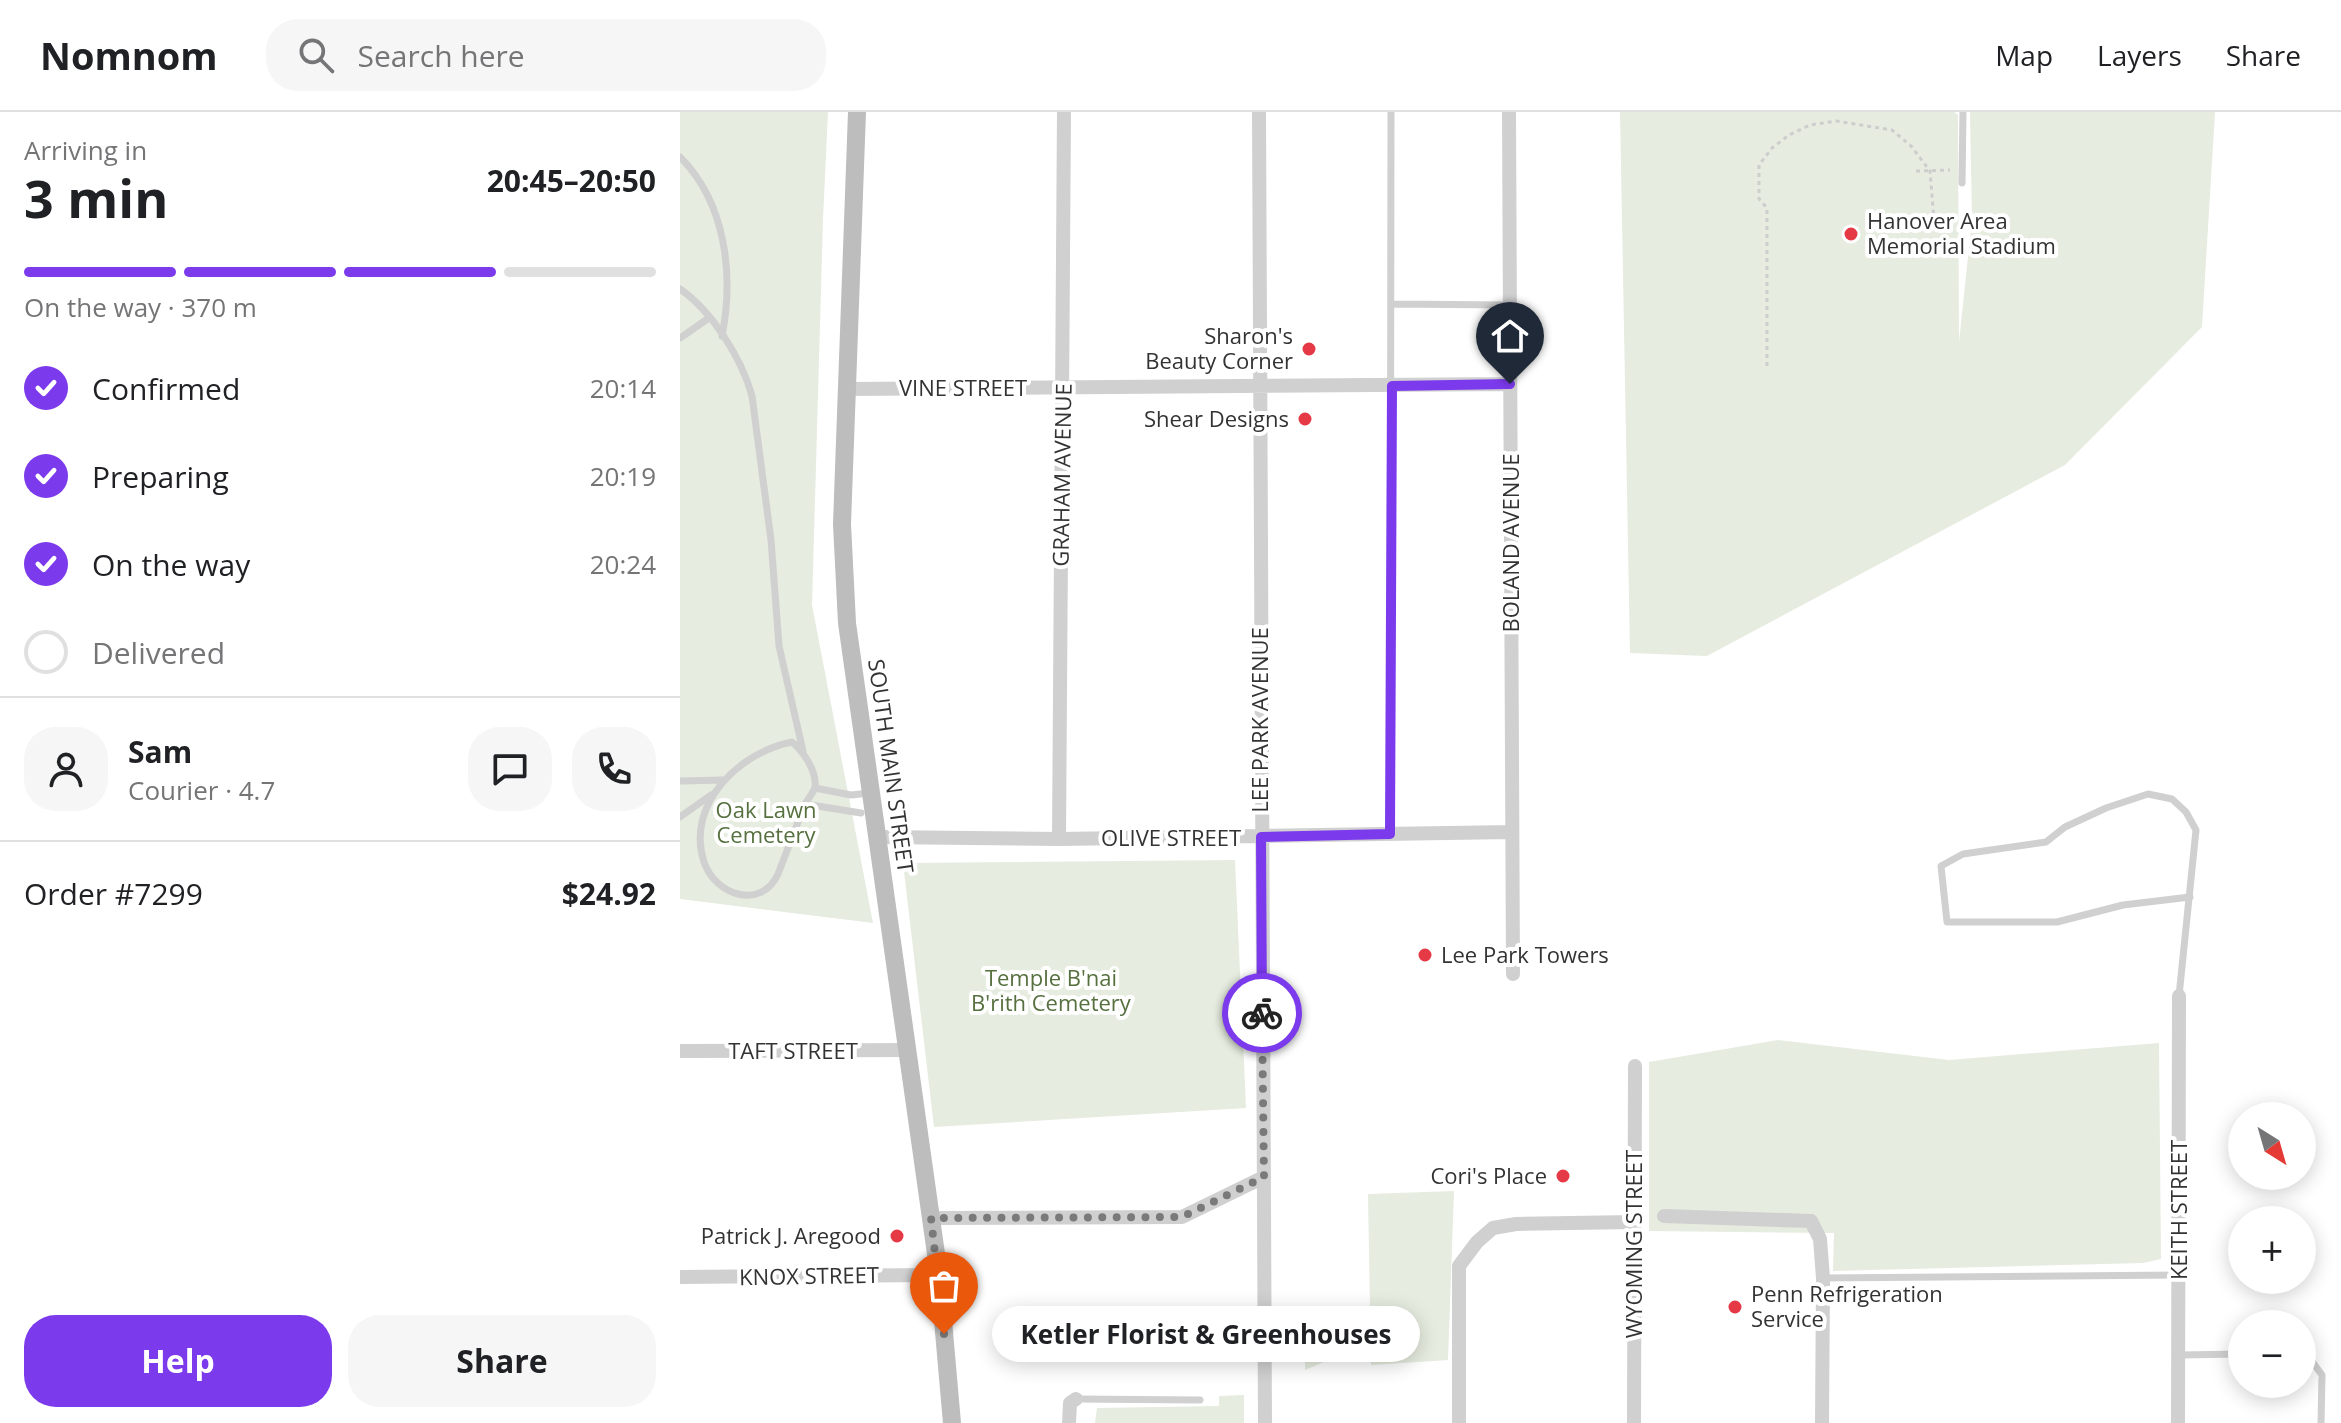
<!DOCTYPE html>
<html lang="en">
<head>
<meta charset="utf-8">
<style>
  body { margin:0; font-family:"Open Sans",sans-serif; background:#f6f6f6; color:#202124; height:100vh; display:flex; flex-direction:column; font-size:30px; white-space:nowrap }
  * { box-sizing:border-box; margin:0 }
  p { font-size:26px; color:#757577 }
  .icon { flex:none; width:44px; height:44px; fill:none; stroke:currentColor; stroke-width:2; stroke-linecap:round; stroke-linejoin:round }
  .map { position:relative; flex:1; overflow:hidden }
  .sheet { display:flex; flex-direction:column; background:#fff; width:680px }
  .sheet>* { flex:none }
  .needle { width:52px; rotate:143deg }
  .tools { position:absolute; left:1548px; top:990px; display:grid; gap:16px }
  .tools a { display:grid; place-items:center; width:88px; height:88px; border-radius:50%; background:#fff; box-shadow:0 4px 20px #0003; font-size:40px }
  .pin { position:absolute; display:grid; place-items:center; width:68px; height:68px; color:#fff; margin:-82px -34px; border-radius:50% 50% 50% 0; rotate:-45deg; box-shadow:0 0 8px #0007 }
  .pin .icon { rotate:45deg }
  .courier { position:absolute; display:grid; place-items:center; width:80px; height:80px; margin:-40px; border:6px solid #7c3aed; border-radius:50%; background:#fff; color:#222; box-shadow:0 2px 10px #0007 }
  .bubble { position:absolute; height:56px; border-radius:28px; background:#fff; box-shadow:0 4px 20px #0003; font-size:26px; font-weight:700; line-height:56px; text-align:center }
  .summary em { font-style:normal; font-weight:700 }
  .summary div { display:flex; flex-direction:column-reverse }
  .summary { display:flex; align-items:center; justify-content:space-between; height:136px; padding:0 24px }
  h1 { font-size:52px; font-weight:700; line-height:60px }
  .bar { display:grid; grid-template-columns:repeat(4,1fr); gap:12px 8px; align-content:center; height:96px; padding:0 24px }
  .bar i { height:10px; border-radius:6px; background:#e0e0e0 }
  .bar .selected { background:#7c3aed }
  .bar p { grid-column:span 4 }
  .line { display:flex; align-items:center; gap:20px; padding:0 24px; border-top:2px solid #e0e0e0 }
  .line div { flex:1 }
  .round { display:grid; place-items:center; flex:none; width:84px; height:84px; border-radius:32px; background:#f6f6f6 }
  ol { padding:0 24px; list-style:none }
  li { display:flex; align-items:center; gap:24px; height:88px }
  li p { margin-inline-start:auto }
  li .icon { padding:8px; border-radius:50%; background:#7c3aed; color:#fff; stroke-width:4 }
  li:last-child { color:#757577 }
  li i { width:44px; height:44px; border:4px solid #e0e0e0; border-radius:50% }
  .primary-button { display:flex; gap:16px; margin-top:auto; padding:16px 24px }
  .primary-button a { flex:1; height:92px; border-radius:32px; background:#7c3aed; color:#fff; font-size:32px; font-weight:700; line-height:92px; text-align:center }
  .primary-button a+a { background:#f6f6f6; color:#202124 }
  header { display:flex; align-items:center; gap:48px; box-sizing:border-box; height:112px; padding:0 40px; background:#fff; border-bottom:2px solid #e0e0e0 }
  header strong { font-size:38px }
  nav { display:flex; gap:44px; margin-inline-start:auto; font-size:28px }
  .search { width:560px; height:72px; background:#f6f6f6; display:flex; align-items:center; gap:20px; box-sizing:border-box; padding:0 28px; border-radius:32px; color:#757577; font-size:30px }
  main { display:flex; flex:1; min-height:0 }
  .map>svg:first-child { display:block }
  .green { fill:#e6ecdf }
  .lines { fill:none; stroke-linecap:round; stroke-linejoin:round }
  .path { stroke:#cdcdcd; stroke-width:3; stroke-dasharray:4 4; stroke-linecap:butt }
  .lane { stroke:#d0d0d0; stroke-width:7 }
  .street { stroke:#d0d0d0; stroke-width:14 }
  .secondary { stroke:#bdbdbd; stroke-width:18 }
  .done { stroke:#7a7a7a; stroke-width:8; stroke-dasharray:0 14.4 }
  .route { stroke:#7c3aed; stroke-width:10 }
  .poi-dot { fill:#e63946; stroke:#fff; stroke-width:3 }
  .labels { text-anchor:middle; stroke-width:8; stroke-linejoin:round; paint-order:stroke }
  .poi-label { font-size:22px; fill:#333; stroke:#fff; text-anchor:end }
  .street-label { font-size:22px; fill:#333; stroke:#fff }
  .park-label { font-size:22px; fill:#56703f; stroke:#fff }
</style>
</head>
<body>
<header>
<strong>Nomnom</strong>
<div class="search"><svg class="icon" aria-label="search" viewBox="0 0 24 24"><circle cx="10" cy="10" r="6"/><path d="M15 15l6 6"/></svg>Search here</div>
<nav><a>Map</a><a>Layers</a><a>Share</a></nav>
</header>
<main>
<section class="sheet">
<div class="summary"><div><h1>3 min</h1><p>Arriving in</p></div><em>20:45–20:50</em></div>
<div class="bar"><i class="selected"></i><i class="selected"></i><i class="selected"></i><i></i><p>On the way · 370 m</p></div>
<ol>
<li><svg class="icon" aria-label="check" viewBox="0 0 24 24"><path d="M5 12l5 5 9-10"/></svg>Confirmed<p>20:14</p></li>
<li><svg class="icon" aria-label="check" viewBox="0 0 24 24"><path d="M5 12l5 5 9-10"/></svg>Preparing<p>20:19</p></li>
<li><svg class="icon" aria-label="check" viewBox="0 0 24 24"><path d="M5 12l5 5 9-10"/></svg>On the way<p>20:24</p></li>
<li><i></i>Delivered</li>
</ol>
<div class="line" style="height:144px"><a class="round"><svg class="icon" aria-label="person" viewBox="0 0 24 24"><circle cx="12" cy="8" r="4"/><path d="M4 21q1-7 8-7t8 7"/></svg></a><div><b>Sam</b><p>Courier · 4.7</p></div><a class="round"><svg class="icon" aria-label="chat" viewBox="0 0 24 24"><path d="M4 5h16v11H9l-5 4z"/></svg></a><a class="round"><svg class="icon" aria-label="phone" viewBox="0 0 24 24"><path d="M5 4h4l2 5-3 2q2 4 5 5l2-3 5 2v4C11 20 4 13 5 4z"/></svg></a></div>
<div class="line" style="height:104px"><div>Order #7299</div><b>$24.92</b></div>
<div class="primary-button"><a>Help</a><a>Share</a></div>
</section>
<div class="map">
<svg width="1661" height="1311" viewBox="0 0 1661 1311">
  <rect width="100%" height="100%" fill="#fff"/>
  <path class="green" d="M0,0h148l-5,107 -11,386 61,318 -193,-24z
    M940,0h334l4,3 1,227 13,-123 -2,-107h245l-13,215 -137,138 -358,191 -77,-3z
    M555,748l11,248 -312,19 -31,-264z
    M1098,928l171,20 210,-17 2,216 -18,4 -310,8 1,-38 -185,-2v-169z
    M774,1079l-6,169 -77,5 -3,-171z
    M683,1222l-1,12 -57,24v-35z
    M564,1283v28h-149l2,-15 122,-2v-10z"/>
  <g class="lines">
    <path class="path" d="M1236,59l34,-1
      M1087,254v-158l-8,-9v-34l13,-17 17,-13 21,-10 26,-4 56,9 19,16 19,25 4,49"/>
    <path class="lane" d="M0,45c46,46 54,118 42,179
      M1282,71l1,-71
      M0,177c32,22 62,70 72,107l19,144 8,106 24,105
      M711,192l118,1
      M0,226l29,-20
      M0,669l43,-1
      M135,676l36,7 19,-2
      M125,692c2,-4 9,-12 10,-17 2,-16 -12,-36 -23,-45 -52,10 -107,62 -88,120 11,33 57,49 74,12l27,-70 56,9
      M0,705l31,-22
      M710,722l1,-722
      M1499,884l17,-166 -10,-18 -14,-13 -24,-5 -42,14 -41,19 -19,15 -83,12 -22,12 6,56h110l66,-17 67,-8
      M1143,1166l356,-3
      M1499,1243l63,-1
      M1622,1247l9,1 11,15 -1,48
      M396,1287l124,1"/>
    <path class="street" d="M579,0l6,1311
      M829,0l4,862
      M168,277l662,-5
      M197,725l182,2 453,-7
      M379,727l5,-727
      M0,939l227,-1
      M984,1104l147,5 9,18 3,39 -1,145
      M251,1106l251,-1 82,-40
      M0,1165l259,-2
      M389,1311l1,-20 6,-4
      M779,1311v-157l18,-24 16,-14 23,-4 118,-2
      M954,1311l1,-357
      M1498,1311l1,-427"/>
    <path class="secondary" d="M177,0l-15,412 5,99 92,652 13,148"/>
  </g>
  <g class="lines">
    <path class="done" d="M264,1222l-13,-116 251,-1 82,-40 -2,-164"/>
    <path class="route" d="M582,901l-1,-176 129,-3 2,-448 118,-2"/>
  </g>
  <g class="poi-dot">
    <circle cx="1171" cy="122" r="8"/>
    <circle cx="629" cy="237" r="8"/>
    <circle cx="625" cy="307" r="8"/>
    <circle cx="745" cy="843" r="8"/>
    <circle cx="883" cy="1064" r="8"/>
    <circle cx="217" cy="1124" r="8"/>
    <circle cx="1055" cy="1195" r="8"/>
  </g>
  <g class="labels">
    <g class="poi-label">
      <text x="1187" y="117" text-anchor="start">Hanover Area<tspan x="1187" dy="25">Memorial Stadium</tspan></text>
      <text x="613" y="232">Sharon's<tspan x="613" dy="25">Beauty Corner</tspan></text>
      <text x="609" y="315">Shear Designs</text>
      <text x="761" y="851" text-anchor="start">Lee Park Towers</text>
      <text x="867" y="1072">Cori's Place</text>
      <text x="201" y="1132">Patrick J. Aregood</text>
      <text x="1071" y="1190" text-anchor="start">Penn Refrigeration<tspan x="1071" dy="25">Service</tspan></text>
    </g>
    <g class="street-label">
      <text x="283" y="284">VINE STREET</text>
      <text transform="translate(382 363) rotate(-89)" y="8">GRAHAM AVENUE</text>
      <text transform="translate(831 431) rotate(-90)" y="8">BOLAND AVENUE</text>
      <text transform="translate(580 608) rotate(-90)" y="8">LEE PARK AVENUE</text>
      <text transform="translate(211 654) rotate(82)" y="8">SOUTH MAIN STREET</text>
      <text x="491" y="734">OLIVE STREET</text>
      <text x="113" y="947">TAFT STREET</text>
      <text transform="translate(1499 1098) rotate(-90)" y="8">KEITH STREET</text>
      <text transform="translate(954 1132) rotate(-90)" y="8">WYOMING STREET</text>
      <text transform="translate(129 1164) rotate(-1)" y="8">KNOX STREET</text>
    </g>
    <g class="park-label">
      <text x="86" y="706">Oak Lawn<tspan x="86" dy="25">Cemetery</tspan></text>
      <text x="371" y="874">Temple B'nai<tspan x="371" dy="25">B'rith Cemetery</tspan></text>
    </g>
  </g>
</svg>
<div class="tools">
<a><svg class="needle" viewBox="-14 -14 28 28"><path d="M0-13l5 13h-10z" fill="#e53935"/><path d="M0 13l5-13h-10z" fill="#757577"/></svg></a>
<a>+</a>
<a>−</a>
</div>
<div class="pin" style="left:264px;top:1222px;background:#ea580c"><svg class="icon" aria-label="bag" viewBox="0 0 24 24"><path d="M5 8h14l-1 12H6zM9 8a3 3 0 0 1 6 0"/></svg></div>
<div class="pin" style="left:830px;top:272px;background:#1f2937"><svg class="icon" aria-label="home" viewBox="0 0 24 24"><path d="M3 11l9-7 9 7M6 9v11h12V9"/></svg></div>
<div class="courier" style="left:582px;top:901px"><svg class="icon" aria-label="bike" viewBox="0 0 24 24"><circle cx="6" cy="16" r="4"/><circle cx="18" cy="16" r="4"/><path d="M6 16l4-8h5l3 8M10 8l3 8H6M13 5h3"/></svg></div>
<div class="bubble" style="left:312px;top:1194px;width:428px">Ketler Florist &amp; Greenhouses</div>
</div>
</main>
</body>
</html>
